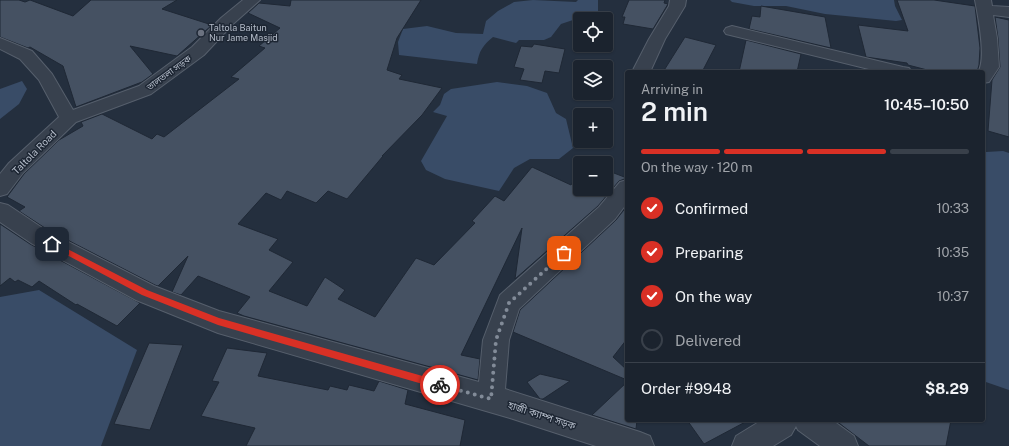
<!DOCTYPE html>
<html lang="en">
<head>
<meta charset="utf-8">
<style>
  body { margin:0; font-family:"Public Sans","Noto Sans Bengali",sans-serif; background:#242b36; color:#f1f3f6; height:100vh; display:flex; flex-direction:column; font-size:15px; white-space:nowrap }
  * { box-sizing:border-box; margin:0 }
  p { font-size:13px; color:#a0a4aa }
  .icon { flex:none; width:22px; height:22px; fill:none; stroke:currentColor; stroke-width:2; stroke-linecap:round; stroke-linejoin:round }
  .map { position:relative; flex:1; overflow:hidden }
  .drawer { position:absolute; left:625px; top:70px; width:360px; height:352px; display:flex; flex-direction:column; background:#1b232e; border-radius:4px; box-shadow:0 1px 3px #0004,0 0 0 1px #39404a }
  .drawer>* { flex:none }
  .fabs { position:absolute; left:573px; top:12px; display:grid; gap:8px }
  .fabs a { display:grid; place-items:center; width:40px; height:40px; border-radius:4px; background:#1b232e; box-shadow:0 1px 3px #0004,0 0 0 1px #39404a; font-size:20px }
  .pin { position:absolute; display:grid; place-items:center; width:34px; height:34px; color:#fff; margin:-17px; border-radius:8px; box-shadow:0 2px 6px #0006 }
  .courier { position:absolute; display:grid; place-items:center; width:40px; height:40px; margin:-20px; border:3px solid #d93025; border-radius:50%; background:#fff; color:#222; box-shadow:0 1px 5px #0007 }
  .head em { font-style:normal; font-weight:600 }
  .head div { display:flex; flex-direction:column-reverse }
  .head { display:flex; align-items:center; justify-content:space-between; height:68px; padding:0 16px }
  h1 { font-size:26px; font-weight:600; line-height:30px }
  .bar { display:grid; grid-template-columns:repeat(4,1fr); gap:6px 4px; align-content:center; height:48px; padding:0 16px }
  .bar i { height:5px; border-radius:3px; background:#39404a }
  .bar .selected { background:#d93025 }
  .bar p { grid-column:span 4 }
  .line { display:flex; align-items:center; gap:10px; padding:0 16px; border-top:1px solid #39404a }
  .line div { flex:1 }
  ol { padding:0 16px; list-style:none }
  li { display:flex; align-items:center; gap:12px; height:44px }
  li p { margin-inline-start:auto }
  li .icon { padding:4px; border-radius:50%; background:#d93025; color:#fff; stroke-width:4 }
  li:last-child { color:#a0a4aa }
  li i { width:22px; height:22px; border:2px solid #39404a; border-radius:50% }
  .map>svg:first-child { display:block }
  .water { fill:#394c67 }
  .building { fill:#455162; stroke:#1f2835 }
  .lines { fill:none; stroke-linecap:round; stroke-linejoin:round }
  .minor-casing { stroke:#565f6c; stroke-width:2 }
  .minor { fill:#38414e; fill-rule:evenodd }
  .route { fill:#d93025 }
  .done { stroke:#828b98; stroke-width:4; stroke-dasharray:0 7.2 }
  .worship-dot { fill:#6b7280; stroke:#1d2633; stroke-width:1.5 }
  .labels { text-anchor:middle; stroke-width:3; stroke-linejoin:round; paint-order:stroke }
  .far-poi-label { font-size:9px; fill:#b4bcc9; stroke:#1d2633; text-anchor:start }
  .far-street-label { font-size:9px; fill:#b4bcc9; stroke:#1d2633 }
  .street-label { font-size:10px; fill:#b4bcc9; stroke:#1d2633 }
</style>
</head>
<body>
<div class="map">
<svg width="1009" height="446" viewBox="0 0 1009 446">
  <rect width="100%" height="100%" fill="#242f3e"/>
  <path class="water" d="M533,0l43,2 2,-2h20v17l-3,2h-19l-15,5 -10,13 -7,3h-25l-3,3 -23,-6c-10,8 -14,14 -16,27l-78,-9 -1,-13 5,-13 24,-3 29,7 27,1 3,-13 12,-10 16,-9z
    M730,0h164l1,6 7,14 -6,1 -71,-7 -39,-8h-32l-22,-4z
    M22,81l5,8 -8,15 -19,15v-30z
    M497,82l30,4 20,7 9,20 10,6 7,29 -14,11h-29l-16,9 -15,23 -54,-12 -19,-9 -5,-9 26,-45 -14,-4 7,-7 4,-11 7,-5z
    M1003,151l6,2v237l-26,-9v-226l3,-3z
    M39,290l98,60 -36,96h-101v-149z"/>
  <path class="building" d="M0,0h19l6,2 5,-2 43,16 18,-16h86l-15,9 50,16 -35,31 -47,-10 23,28 -11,8 -66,25 -13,-41 -33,-19 -2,1 -28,-11z
    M291,0h130l-24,38 -10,32 15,5 -3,4 43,9 -20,27 -40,41h1l-36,43 -19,-8 -12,12 -29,-12 -6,9 -15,-7 -28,31 40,15 -9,11 24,12 -24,29 38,15 18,-29 20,13 -7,9 37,18 41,-59 18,7 41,-42 -3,-2 23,-25 9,5 28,-34 39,18 4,-7 5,3v8h18l8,4v-23l21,8 -8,3 -21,25 -83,73 7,-51 -61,127 19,4 -2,21 -234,-64 -7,-3 13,-16 -52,-21 -17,19 -9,-3 16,-36 -30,30 -3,-1 -107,-55 -29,-19 6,-4 -18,-10 17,-23 35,-34 24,-14 -2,-4 21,-8 50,25 5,-5 7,3 75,-58 -8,-2 34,-29 -6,-2 21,-18 -32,-15 11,-10 31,3z
    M629,0h36l-1,3 4,1 -15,25 -30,-5 2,-7h-3z
    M897,0h37l41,6 5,42 -1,17 -2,7h-42l-27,-7 -1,-2 -41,-6 -8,-32 50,6z
    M761,6l64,11 6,31 -82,-19 3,-13 8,1z
    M995,17l14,3v117l-21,-6 4,-51 8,-13 -2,-29z
    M685,37l31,8 -14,27h-39z
    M746,40l55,14 -4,18h-58z
    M534,44l31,5 -6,24 -14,-2 -3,12 -22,-3 4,-11 -10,-2 7,-21 11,1z
    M627,206v133l-14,18 14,13v10l-114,-48 7,-22 96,-90z
    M0,224l30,20 110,59 -23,23 -40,-22 -1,1 -37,-24 -7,6 -14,-7 -3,2 -5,-4 -10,8z
    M149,343l34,2 -33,85 -36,-6z
    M227,348l40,5 -9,23 70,14 2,-4 17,4 2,-5 25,6 5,-10 29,9 -3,14 60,16 -5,26h-214l9,-18 -54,-12 18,-34 -7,-1z
    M540,374l30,7 -27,18h-3l-13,-17z
    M627,382v38h10l-1,9 -44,-14z
    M687,420h62l-45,24z
    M835,420h116l-5,26h-77z"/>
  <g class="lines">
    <defs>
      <path id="minor" d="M243,0h17l-27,24 -29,31 -53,39 -75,28 -53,51 -16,21 -7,2v-22l9,-11 50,-46 -20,-37 -19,-21 -20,-10v-11l32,13 20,23 21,36 66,-24 53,-39 29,-29z
        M670,0h16l-1,6 -20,33 -15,33h-18l17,-33 20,-33z
        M975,0h16l1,6 17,1v10l-16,-2 4,23 2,29 -10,15 -6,1v-11h-5c9,-13 0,-56 -3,-72z
        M732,26l171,41 6,1 3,4h-31l-155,-38 -2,-3 2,-3z
        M627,180v23l-12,16 -96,90 -10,31 -4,49 135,43 10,4 4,10h-58l-86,-28 -292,-85 -82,-33 -105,-57 -31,-21v-19l8,2 39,26 107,55 65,25 260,71 4,-42 17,-45 99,-88 21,-25z
        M762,420h70l22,16 4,10h-38l-22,-16 -2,-4 -5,9 -18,11h-41l4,-10z"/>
    </defs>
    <use href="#minor" class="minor-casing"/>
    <use href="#minor" class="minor"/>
  </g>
  <path class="route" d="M52,241l95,49 72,28 221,63 4,4 -4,4 -222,-64 -76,-30 -92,-49v-4z"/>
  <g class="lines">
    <path class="done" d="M440,385l51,14 5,-59 13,-37 55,-50"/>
  </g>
  <circle class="worship-dot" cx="201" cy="33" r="4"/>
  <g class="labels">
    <g class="far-poi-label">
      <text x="209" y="31">Taltola Baitun<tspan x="209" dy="10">Nur Jame Masjid</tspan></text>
    </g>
    <g class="far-street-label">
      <text transform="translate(169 73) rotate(-36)" y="3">তালতলা সড়ক</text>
    </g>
    <g class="street-label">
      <text transform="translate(34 152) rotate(-45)" y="4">Taltola Road</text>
      <text transform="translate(542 415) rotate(18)" y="4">হাজী ক্যাম্প সড়ক</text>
    </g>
  </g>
</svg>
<div class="fabs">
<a><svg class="icon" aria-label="locate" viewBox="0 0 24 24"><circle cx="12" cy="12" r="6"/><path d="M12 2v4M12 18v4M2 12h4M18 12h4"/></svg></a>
<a><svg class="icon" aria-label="layers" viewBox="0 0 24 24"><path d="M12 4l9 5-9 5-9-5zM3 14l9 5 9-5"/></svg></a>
<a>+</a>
<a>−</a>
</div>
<div class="pin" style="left:564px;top:253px;background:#ea580c"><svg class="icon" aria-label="bag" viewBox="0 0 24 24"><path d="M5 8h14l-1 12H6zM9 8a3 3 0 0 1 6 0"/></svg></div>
<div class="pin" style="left:52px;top:244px;background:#1f2937"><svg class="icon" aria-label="home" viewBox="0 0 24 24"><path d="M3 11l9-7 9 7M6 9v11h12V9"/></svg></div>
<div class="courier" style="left:440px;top:385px"><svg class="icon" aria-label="bike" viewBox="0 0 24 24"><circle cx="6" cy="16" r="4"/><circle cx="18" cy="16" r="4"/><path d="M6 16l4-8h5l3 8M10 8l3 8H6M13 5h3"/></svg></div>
<section class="drawer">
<div class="head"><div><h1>2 min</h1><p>Arriving in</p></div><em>10:45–10:50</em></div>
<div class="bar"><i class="selected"></i><i class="selected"></i><i class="selected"></i><i></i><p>On the way · 120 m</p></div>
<ol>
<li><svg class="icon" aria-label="check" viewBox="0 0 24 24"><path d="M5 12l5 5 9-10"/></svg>Confirmed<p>10:33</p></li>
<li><svg class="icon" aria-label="check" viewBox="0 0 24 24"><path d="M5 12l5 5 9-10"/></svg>Preparing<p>10:35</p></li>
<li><svg class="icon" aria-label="check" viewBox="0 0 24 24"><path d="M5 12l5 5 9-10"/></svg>On the way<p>10:37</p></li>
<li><i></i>Delivered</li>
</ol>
<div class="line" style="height:52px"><div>Order #9948</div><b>$8.29</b></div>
</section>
</div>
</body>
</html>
